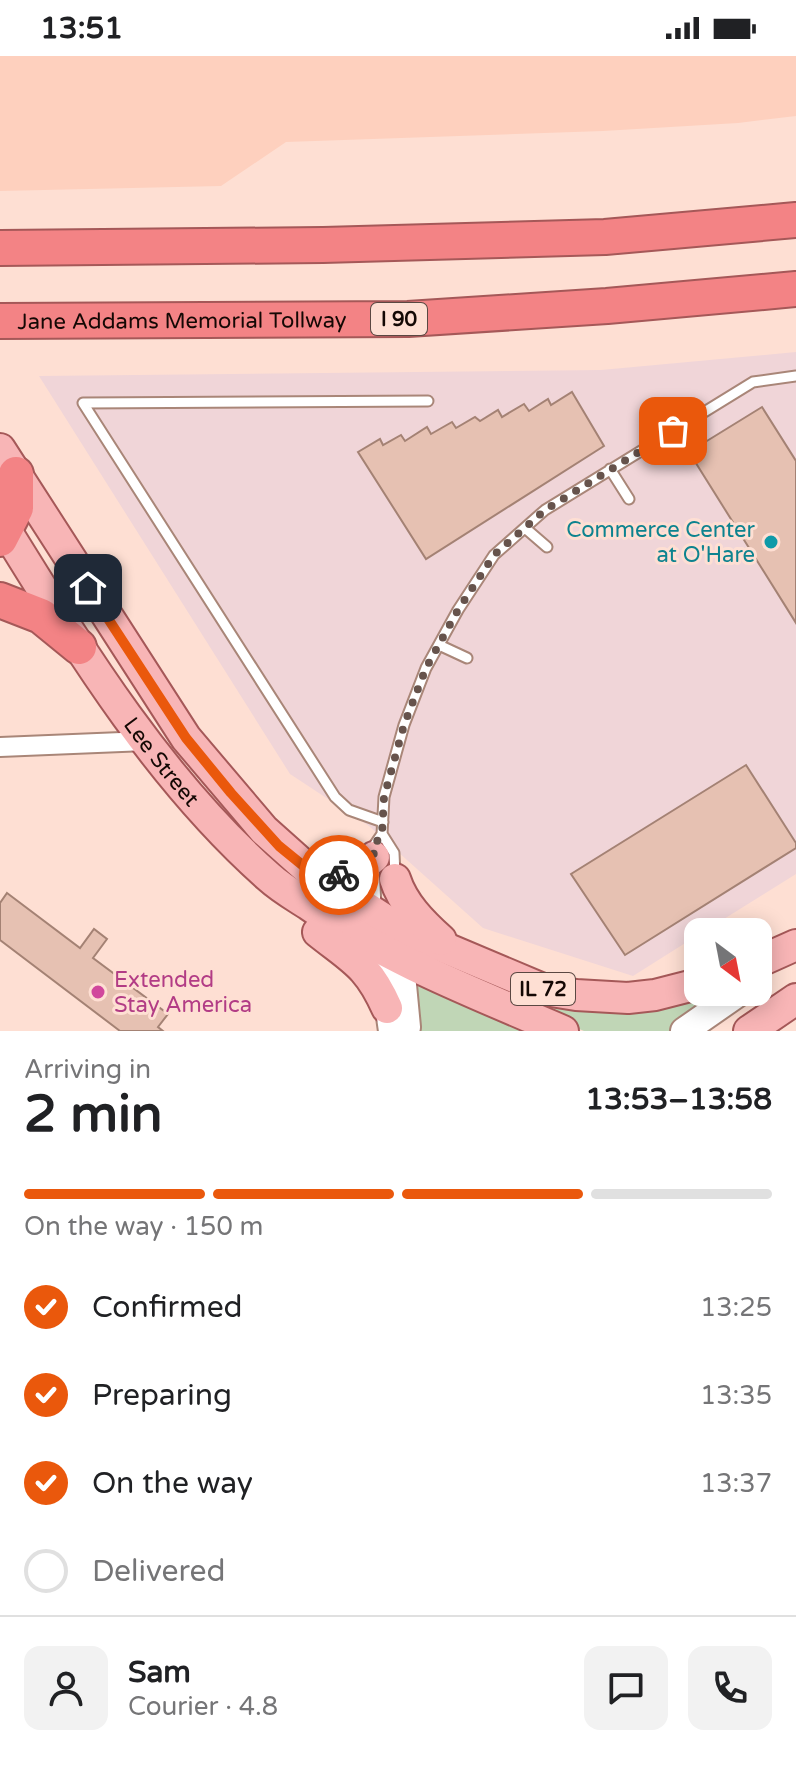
<!DOCTYPE html>
<html lang="en">
<head>
<meta charset="utf-8">
<style>
  body { margin:0; font-family:"Varela Round",sans-serif; background:#f2f2f2; color:#202124; height:100vh; display:flex; flex-direction:column; font-size:30px; white-space:nowrap }
  * { box-sizing:border-box; margin:0 }
  p { font-size:26px; color:#757577 }
  .icon { flex:none; width:44px; height:44px; fill:none; stroke:currentColor; stroke-width:2; stroke-linecap:round; stroke-linejoin:round }
  .map { position:relative; height:975px; overflow:hidden }
  .panel { display:flex; flex-direction:column; background:#fff; flex:1 }
  .panel>* { flex:none }
  .needle { width:52px; rotate:148deg }
  .tools { position:absolute; left:684px; top:862px; display:grid; gap:16px }
  .tools a { display:grid; place-items:center; width:88px; height:88px; border-radius:16px; background:#fff; box-shadow:0 4px 20px #0003; font-size:40px }
  .pin { position:absolute; display:grid; place-items:center; width:68px; height:68px; color:#fff; margin:-34px; border-radius:16px; box-shadow:0 4px 12px #0006 }
  .courier { position:absolute; display:grid; place-items:center; width:80px; height:80px; margin:-40px; border:6px solid #ea580c; border-radius:50%; background:#fff; color:#222; box-shadow:0 2px 10px #0007 }
  .headline em { font-style:normal; font-weight:700 }
  .headline div { display:flex; flex-direction:column-reverse }
  .headline { display:flex; align-items:center; justify-content:space-between; height:136px; padding:0 24px }
  h1 { font-size:52px; font-weight:700; line-height:60px }
  .bar { display:grid; grid-template-columns:repeat(4,1fr); gap:12px 8px; align-content:center; height:96px; padding:0 24px }
  .bar i { height:10px; border-radius:6px; background:#e0e0e0 }
  .bar .active { background:#ea580c }
  .bar p { grid-column:span 4 }
  .line { display:flex; align-items:center; gap:20px; padding:0 24px; border-top:2px solid #e0e0e0 }
  .line div { flex:1 }
  .round { display:grid; place-items:center; flex:none; width:84px; height:84px; border-radius:16px; background:#f2f2f2 }
  ol { padding:0 24px; list-style:none }
  li { display:flex; align-items:center; gap:24px; height:88px }
  li p { margin-inline-start:auto }
  li .icon { padding:8px; border-radius:50%; background:#ea580c; color:#fff; stroke-width:4 }
  li:last-child { color:#757577 }
  li i { width:44px; height:44px; border:4px solid #e0e0e0; border-radius:50% }
  .status { display:flex; justify-content:space-between; align-items:center; height:56px; padding:0 40px; background:#fff; direction:ltr }
  .status svg { height:22px; fill:currentColor }
  .map>svg:first-child { display:block }
  .commercial { fill:#f0d5d8 }
  .built { fill:#fed0be }
  .green { fill:#c0d6b6 }
  .building { fill:#e6c1b2; stroke:#a48274; stroke-width:2 }
  .lines { fill:none; stroke-linecap:round; stroke-linejoin:round }
  .lane-casing { stroke:#a98678; stroke-width:13 }
  .street-casing { stroke:#a98678; stroke-width:22 }
  .secondary-casing { stroke:#a98678; stroke-width:30 }
  .primary-casing { stroke:#a55858; stroke-width:34 }
  .highway-casing { stroke:#a55858; stroke-width:38 }
  .lane { stroke:#fff; stroke-width:9 }
  .street { stroke:#fff; stroke-width:18 }
  .secondary { stroke:#fff; stroke-width:26 }
  .primary { stroke:#f8b5b6; stroke-width:30 }
  .highway { stroke:#f38385; stroke-width:34 }
  .done { stroke:#66534c; stroke-width:8; stroke-dasharray:0 14.4 }
  .route { stroke:#ea580c; stroke-width:10 }
  .culture-dot { fill:#0f9aa8; stroke:#fedfd3; stroke-width:3 }
  .hotel-dot { fill:#d1479c; stroke:#fedfd3; stroke-width:3 }
  .labels { text-anchor:middle; stroke-width:6; stroke-linejoin:round; paint-order:stroke }
  .shield { fill:#fedfd3; stroke:#5a4842; stroke-width:2 }
  .shield-label { font-size:20px; font-weight:bold; fill:#140804 }
  .street-label { font-size:22px; fill:#140804; stroke:#fedfd3 }
  .culture-label { font-size:22px; fill:#0d838f; stroke:#fedfd3; text-anchor:end }
  .hotel-label { font-size:22px; fill:#b23c85; stroke:#fedfd3; text-anchor:start }
</style>
</head>
<body>
<div class="status"><b>13:51</b><svg viewBox="0 0 49 12"><path d="M0 12V9h3v3zM5 12V6h3v6zM10 12V3h3v9zM15 12V0h3v12zM26 1h20v11H26zM47 4h2v5h-2z"/></svg></div>
<div class="map">
<svg width="796" height="975" viewBox="0 0 796 975">
  <rect width="100%" height="100%" fill="#fedfd3"/>
  <path class="commercial" d="M796,296v522l-93,58h-5v3l-65,41 -150,-48 -114,-102 -79,-52 -251,-398 562,-6z"/>
  <path class="built" d="M0,0h796v60l-58,7 -135,8 -317,11 -65,44 -221,5z"/>
  <path class="green" d="M423,892l97,45 179,3 11,-4h19l-54,39h-91l-166,-72z
    M417,924l117,51h-116l-4,-49z"/>
  <path class="building" d="M572,336l32,54 -178,113 -68,-107 22,-13 3,6 18,-10 4,6 22,-14 4,7 21,-12 4,6 19,-11 5,4 18,-11 4,7 22,-13 5,7 19,-12 3,6z
    M762,351l34,54v162l-107,-171z
    M746,709l50,78v5l-171,107 -54,-81z
    M7,837l73,55 14,-19 13,10 -14,19 75,56 -10,13 5,4h-43l-120,-91v-37z"/>
  <g class="lines">
    <defs>
      <path id="lane" d="M610,413l19,30
        M525,472l22,19
        M439,589l28,13
        M383,766l-34,-12 -14,-13 -252,-394 345,-2
        M382,778l12,19 1,22
        M373,795v-4l9,-13 2,-37 20,-72 22,-57 32,-58 36,-55 51,-45 208,-128 43,-6
        M374,810l2,41"/>
      <path id="street" d="M0,691l146,-6"/>
      <path id="secondary" d="M378,876l14,99
        M399,887l8,84
        M684,975l56,-39"/>
      <g id="primary">
        <path d="M0,393l186,289 78,92 47,42 87,56 147,62 31,5 52,3 27,-3 43,-11"/>
        <path id="s1" d="M0,465c78,126 157,257 269,356 12,11 26,19 40,28 77,54 168,89 254,126"/>
        <path d="M310,813c28,8 40,8 64,-12"/>
        <path d="M395,823c8,25 27,44 46,61"/>
        <path d="M318,876c35,28 50,33 69,76"/>
        <path d="M758,906l38,-17"/>
        <path d="M749,975l47,-32"/>
      </g>
      <g id="highway">
        <path d="M0,192l323,-3 282,-8 191,-17"/>
        <path id="s2" d="M0,265l408,-2 199,-13 189,-17"/>
        <path d="M0,483l16,-31v-34"/>
        <path d="M0,544l41,16 38,31"/>
      </g>
    </defs>
    <use href="#lane" class="lane-casing"/>
    <use href="#street" class="street-casing"/>
    <use href="#secondary" class="secondary-casing"/>
    <use href="#primary" class="primary-casing"/>
    <use href="#highway" class="highway-casing"/>
    <use href="#lane" class="lane"/>
    <use href="#street" class="street"/>
    <use href="#secondary" class="secondary"/>
    <use href="#primary" class="primary"/>
    <use href="#highway" class="highway"/>
  </g>
  <g class="lines">
    <path class="done" d="M339,819l23,-8 12,-10 -1,-10 9,-13 2,-37 20,-72 22,-57 32,-58 36,-55 51,-45 128,-79"/>
    <path class="route" d="M88,532l98,150 45,55 48,53 27,22 33,7"/>
  </g>
  <circle class="culture-dot" cx="771" cy="486" r="8"/>
  <circle class="hotel-dot" cx="98" cy="936" r="8"/>
  <g class="labels">
    <g class="shield">
      <rect x="371" y="247" width="56" height="32" rx="6"/>
      <rect x="511" y="917" width="64" height="32" rx="6"/>
    </g>
    <g class="shield-label">
      <text x="399" y="270">I 90</text>
      <text x="543" y="940">IL 72</text>
    </g>
    <g class="street-label">
      <text dy="8" stroke="none"><textPath href="#s2" startOffset="182">Jane Addams Memorial Tollway</textPath></text>
      <text dy="8" stroke="none"><textPath href="#s1" startOffset="290">Lee Street</textPath></text>
    </g>
    <g class="culture-label">
      <text x="755" y="481">Commerce Center<tspan x="755" dy="25">at O'Hare</tspan></text>
    </g>
    <g class="hotel-label">
      <text x="114" y="931">Extended<tspan x="114" dy="25">Stay America</tspan></text>
    </g>
  </g>
</svg>
<div class="tools">
<a><svg class="needle" viewBox="-14 -14 28 28"><path d="M0-13l5 13h-10z" fill="#e53935"/><path d="M0 13l5-13h-10z" fill="#757577"/></svg></a>
</div>
<div class="pin" style="left:673px;top:375px;background:#ea580c"><svg class="icon" aria-label="bag" viewBox="0 0 24 24"><path d="M5 8h14l-1 12H6zM9 8a3 3 0 0 1 6 0"/></svg></div>
<div class="pin" style="left:88px;top:532px;background:#1f2937"><svg class="icon" aria-label="home" viewBox="0 0 24 24"><path d="M3 11l9-7 9 7M6 9v11h12V9"/></svg></div>
<div class="courier" style="left:339px;top:819px"><svg class="icon" aria-label="bike" viewBox="0 0 24 24"><circle cx="6" cy="16" r="4"/><circle cx="18" cy="16" r="4"/><path d="M6 16l4-8h5l3 8M10 8l3 8H6M13 5h3"/></svg></div>
</div>
<section class="panel">
<div class="headline"><div><h1>2 min</h1><p>Arriving in</p></div><em>13:53–13:58</em></div>
<div class="bar"><i class="active"></i><i class="active"></i><i class="active"></i><i></i><p>On the way · 150 m</p></div>
<ol>
<li><svg class="icon" aria-label="check" viewBox="0 0 24 24"><path d="M5 12l5 5 9-10"/></svg>Confirmed<p>13:25</p></li>
<li><svg class="icon" aria-label="check" viewBox="0 0 24 24"><path d="M5 12l5 5 9-10"/></svg>Preparing<p>13:35</p></li>
<li><svg class="icon" aria-label="check" viewBox="0 0 24 24"><path d="M5 12l5 5 9-10"/></svg>On the way<p>13:37</p></li>
<li><i></i>Delivered</li>
</ol>
<div class="line" style="height:144px"><a class="round"><svg class="icon" aria-label="person" viewBox="0 0 24 24"><circle cx="12" cy="8" r="4"/><path d="M4 21q1-7 8-7t8 7"/></svg></a><div><b>Sam</b><p>Courier · 4.8</p></div><a class="round"><svg class="icon" aria-label="chat" viewBox="0 0 24 24"><path d="M4 5h16v11H9l-5 4z"/></svg></a><a class="round"><svg class="icon" aria-label="phone" viewBox="0 0 24 24"><path d="M5 4h4l2 5-3 2q2 4 5 5l2-3 5 2v4C11 20 4 13 5 4z"/></svg></a></div>
</section>
</body>
</html>
